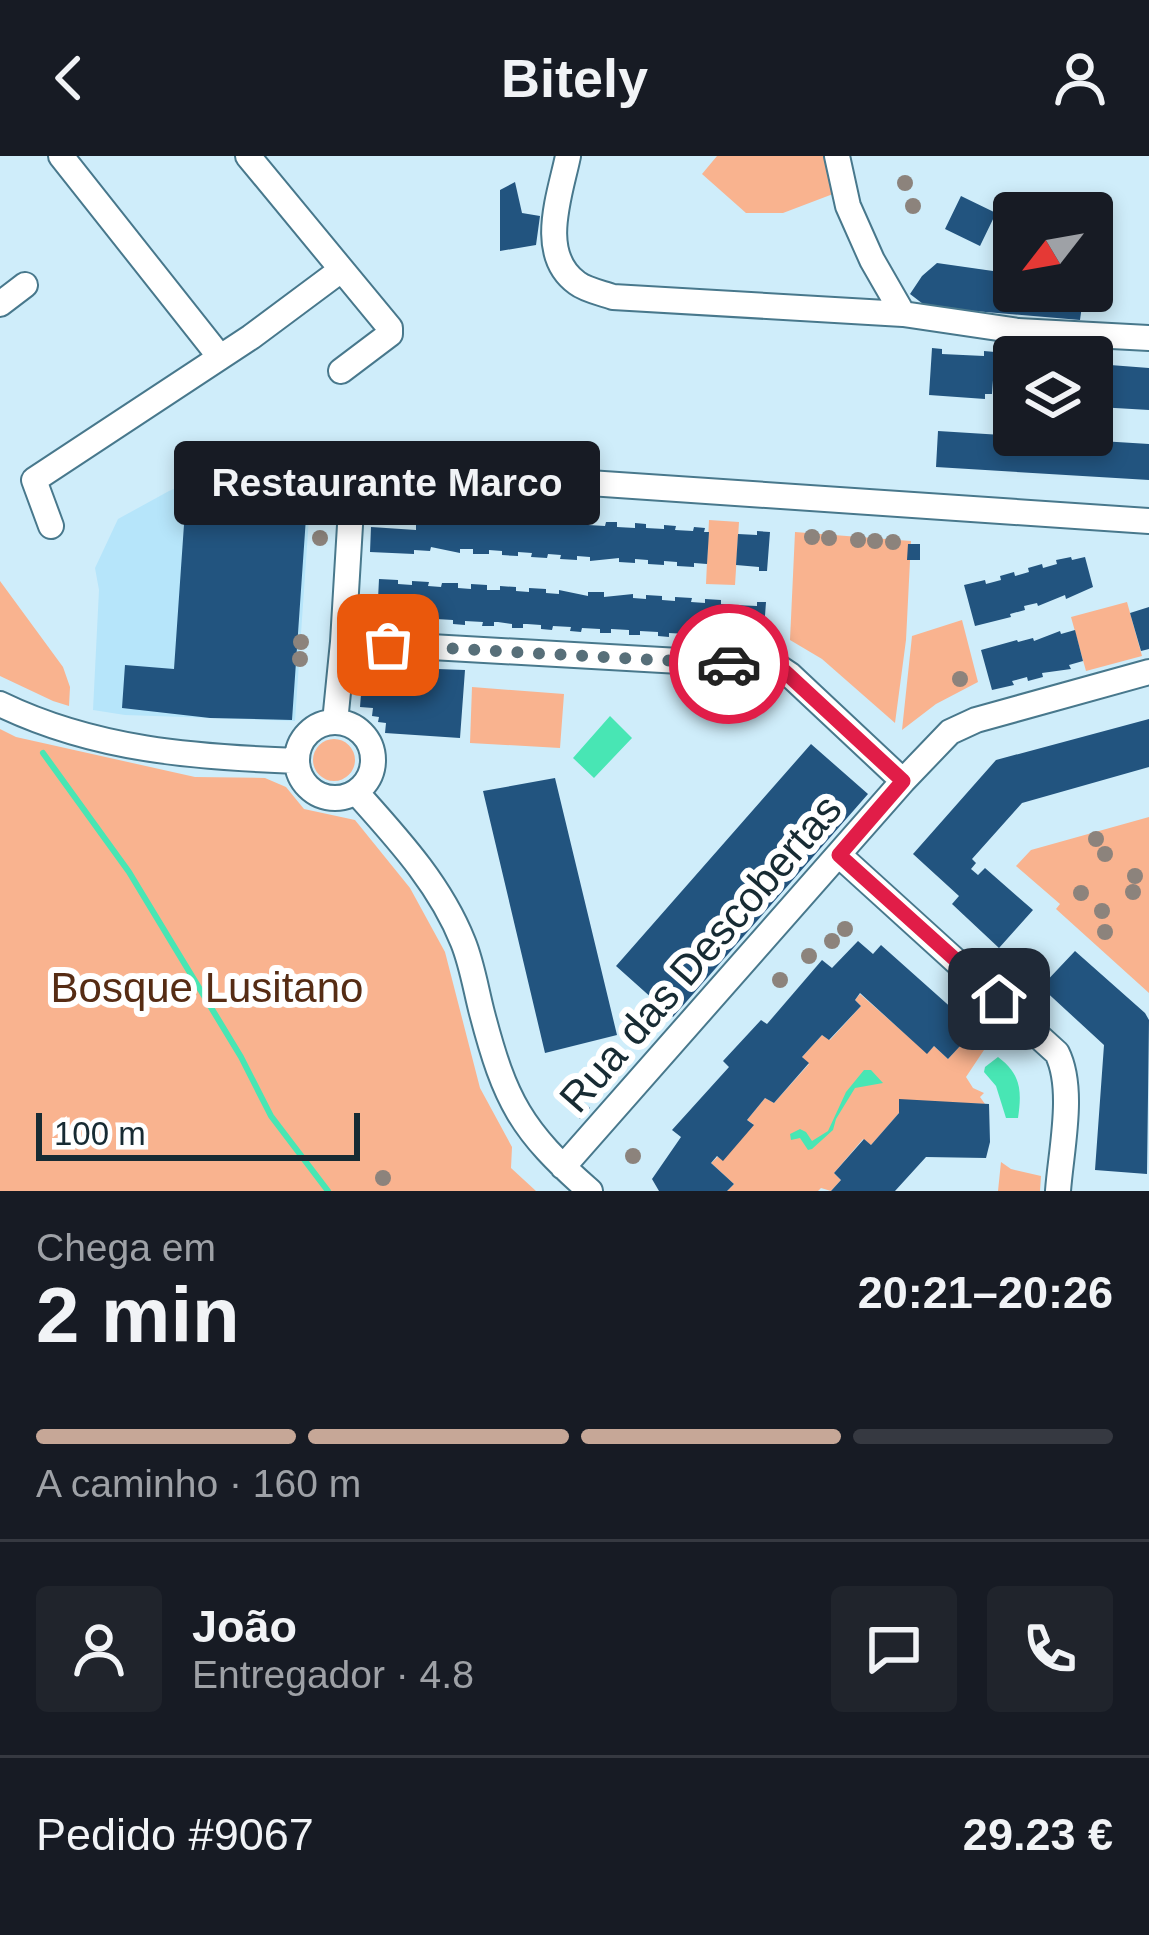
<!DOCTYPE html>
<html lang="pt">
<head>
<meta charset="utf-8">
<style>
  body { margin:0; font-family:Helvetica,sans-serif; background:#20242c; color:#f1f3f6; height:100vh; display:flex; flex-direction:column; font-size:45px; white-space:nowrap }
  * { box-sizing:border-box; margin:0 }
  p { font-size:39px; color:#9ea1a6 }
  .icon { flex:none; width:66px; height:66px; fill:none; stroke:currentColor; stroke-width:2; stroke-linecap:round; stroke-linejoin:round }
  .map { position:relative; height:1035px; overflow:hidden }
  .details { display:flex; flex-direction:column; background:#171b24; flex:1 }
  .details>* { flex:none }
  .needle { width:78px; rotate:239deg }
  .controls { position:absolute; left:993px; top:36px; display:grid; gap:24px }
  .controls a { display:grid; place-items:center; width:120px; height:120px; border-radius:12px; background:#171b24; box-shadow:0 6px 18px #0003; font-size:60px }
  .scale { position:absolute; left:36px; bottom:30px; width:324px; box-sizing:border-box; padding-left:12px; border:6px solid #172b33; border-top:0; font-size:33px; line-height:42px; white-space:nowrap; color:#172b33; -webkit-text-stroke:9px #fff; paint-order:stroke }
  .pin { position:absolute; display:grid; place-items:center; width:102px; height:102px; color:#fff; margin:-51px; border-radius:24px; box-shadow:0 6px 18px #0006 }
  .courier { position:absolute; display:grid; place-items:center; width:120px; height:120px; margin:-60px; border:9px solid #e11d48; border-radius:50%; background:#fff; color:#222; box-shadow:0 3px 15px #0007 }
  .bubble { position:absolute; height:84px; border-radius:12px; background:#171b24; box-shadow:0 6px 18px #0003; font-size:39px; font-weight:600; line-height:84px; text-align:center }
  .summary em { font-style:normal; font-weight:600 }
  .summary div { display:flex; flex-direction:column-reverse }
  .summary { display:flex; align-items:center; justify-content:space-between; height:204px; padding:0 36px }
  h1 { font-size:78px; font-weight:600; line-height:90px }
  .bar { display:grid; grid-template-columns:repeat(4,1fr); gap:18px 12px; align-content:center; height:144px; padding:0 36px }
  .bar i { height:15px; border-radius:9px; background:#363941 }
  .bar .current { background:#c6a797 }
  .bar p { grid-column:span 4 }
  .line { display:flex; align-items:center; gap:30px; padding:0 36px; border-top:3px solid #363941 }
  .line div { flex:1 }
  .round { display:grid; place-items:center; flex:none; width:126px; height:126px; border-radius:12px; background:#20242c }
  header { display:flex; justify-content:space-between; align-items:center; height:156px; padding:0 36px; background:#171b24; font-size:54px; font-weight:600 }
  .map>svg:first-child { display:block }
  .built { fill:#b6e5fa }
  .green { fill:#f9b38f }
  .water { fill:#48e6b4 }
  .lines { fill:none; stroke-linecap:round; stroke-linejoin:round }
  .stream { stroke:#48e6b4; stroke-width:6 }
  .building { fill:#22547f }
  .minor-casing { stroke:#48788c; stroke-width:28 }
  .minor { stroke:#fff; stroke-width:24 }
  .tree { fill:#8c837c }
  .done { stroke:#576f79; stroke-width:12; stroke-dasharray:0 21.6 }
  .route { stroke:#e11d48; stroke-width:15 }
  .labels { text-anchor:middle; stroke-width:12; stroke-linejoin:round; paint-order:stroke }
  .street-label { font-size:42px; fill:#172b33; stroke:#fff }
  .park-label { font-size:42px; fill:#562c14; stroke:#fff }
</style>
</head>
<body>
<header><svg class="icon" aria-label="back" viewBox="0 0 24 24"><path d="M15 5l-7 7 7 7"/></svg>Bitely<svg class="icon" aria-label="person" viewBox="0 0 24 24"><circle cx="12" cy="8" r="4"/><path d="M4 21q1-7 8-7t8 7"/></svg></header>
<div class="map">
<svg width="1149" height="1035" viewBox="0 0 1149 1035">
  <rect width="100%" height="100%" fill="#cfedfa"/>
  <path class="built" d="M252,300l61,3 -18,262 -170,-6 -32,-5 6,-120 -4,-22 23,-49 51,-28z"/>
  <path class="green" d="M717,0h110l6,38 -50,19h-37l-44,-39z
    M709,364l30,2 -4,63 -29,-1z
    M795,376l116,9 -5,99 -11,83 -73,-64 -32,-19z
    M0,425l63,86 7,20 -1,19 -16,-5 -53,-25z
    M1127,446l15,54 -56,15 -15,-54z
    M962,464l16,62 -42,22 -34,26 10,-94z
    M472,531l92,7 -4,54 -90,-5z
    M0,573l16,8 179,40 70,1 21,9 18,22 51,11 55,68 35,64 35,136 32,59 -1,21 25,23h-536z
    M313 604a21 21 0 1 1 42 0a21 21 0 1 1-42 0Z
    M1149,661v176l-93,-84 4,-5 -44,-38 15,-16z
    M860,838l67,59 7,-7 14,13 30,-33 14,12 -26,39 7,11 11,5 -4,4 5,7 -86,-4v13l-28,32 -8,-6 -29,34 7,7 -10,11 -10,-3 -3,3h-91l7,-7 -23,-21 42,-39 -6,-4 18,-22 9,5 35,-39 -7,-7 20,-22 8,5 31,-34 -6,-6z
    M1001,1006l10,7 30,7 -1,15h-42z"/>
  <path class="water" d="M610,560l22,22 -38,40 -21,-20z
    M998,901c23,17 24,34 20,61h-12l-10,-32 -12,-14 1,-5z
    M864,914h7l12,13 -28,5 -19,31 -3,11 -21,19 -4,1 -8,-12 -9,2 -1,-6 10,-5 6,3 6,9 16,-10 18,-39z"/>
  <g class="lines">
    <path class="stream" d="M43,597l86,119 112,185 30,59 57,75"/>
  </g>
  <path class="building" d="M515,26l7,31 18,3 -4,29 -36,6v-61z
    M961,40l35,17 -16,33 -35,-17z
    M937,107l77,11v17h70l-4,29 -153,-13 -17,-13 12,-18z
    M932,192l10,1v5l42,2v-5l11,1 -3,42h-7v5l-56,-4z
    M1101,204h10l-1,5 39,3v42l-51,-3z
    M938,275l211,13v36l-213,-13z
    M276,345l31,2 -15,217 -82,-2 -88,-10 3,-43 49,4 11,-159 89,7z
    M430,355l12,1v4h4l14,1v-4h11v5l18,1v-4h11v4l18,1v-4l11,1v4l18,1v-4l12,1 -1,4h4l14,1v-4l12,1v4l17,1 1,-4h11v5l18,1v-5l11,1v4l18,1v-4l12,1 -1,4 18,1 1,-4 11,1 -1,4h5l-2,32 -13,-1v4l-17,-1v-4l-13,-1v4l-16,-1v-4l-13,-1v4l-16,-1v-4l-29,3v-4l-13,-1v4l-17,-1 1,-4 -13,-1 -1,4 -16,-1 1,-4 -14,-1v4l-16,-1v-4l-13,-1v4h-16v-5h-13v4l-29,-6 -1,4 -16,-1v4l-44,-2 1,-25 45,3v-16l14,1z
    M757,375l13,1 -3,39h-8v-4l-23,-2 2,-31 19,1z
    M908,388h12v16h-13z
    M1071,401l1,3 13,-3 8,30 -27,12 -1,-4 -27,11 -1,-3 -13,3 1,4 -15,4 1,3 -36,9 -11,-41 21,-5 1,4 15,-4 -1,-4 14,-4 1,4 14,-4 -1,-4 14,-4 1,4 14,-4 -1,-4z
    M379,423l19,1v4l14,1v-4l17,1 -1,4 13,1 1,-4h16v5l13,1v-5l16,1v5h13v-4l16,1v4l13,1v-4l17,1v4l13,1v-4l29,6v-4h16v5l29,-3v4l13,1v-4l16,1v4l13,1v-4l17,1 -1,4 14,1v-4l16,1v4l13,1 23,1v-4h9l-3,41 -12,-1v-4l-19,-1h-4v4l-12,-1 1,-4 -18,-1 -1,4 -11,-1v-4l-18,-1v4l-11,-1v-4l-18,-1v4h-11v-5l-18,-1v4h-11v-4l-18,-1 -1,4 -11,-1 1,-4 -18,-1 -1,4 -11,-1v-4l-14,-1h-4v4h-11v-4l-14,-2h-4v4h-12l1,-4 -18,-1v4l-12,-1v-4l-17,-1v4l-12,-1v-4l-33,-2v4l-14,-1z
    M1149,451v42l-8,2 -11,-38z
    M1075,474l8,31 -14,4 2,4 -29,4 1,4 -15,4 -1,-4 -15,4 2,4 -22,5 -11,-40 36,-10 1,2 15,-4 1,3 26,-10 1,3z
    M363,512l45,4 1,-4 56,2 -5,68 -75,-5 1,-10 -8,-1 1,-5 -7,-1 1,-8 -13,-1z
    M1149,563v48l-127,36 -50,56 4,4 -5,6 7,6 7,-7 48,42 -34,38 -47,-44 7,-8 -46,-42 83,-94z
    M811,588l57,50 -195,223 -57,-51z
    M555,622l62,257 -72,18 -62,-262z
    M858,785l15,13 8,-9 74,66 19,20 -26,28 -14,-13 -7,8 -67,-61 -5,7 6,6 -32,34 -7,-5 -20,22 7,6 -35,40 -9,-5 -18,22 7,5 -31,36 -6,-5 -6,7 23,21 -7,7h-68l-7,-12 29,-42 -9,-7 57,-63 -6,-6 38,-41 6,4 55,-64 10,8z
    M1075,795l70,62 4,7 -2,154 -52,-4 9,-125 -63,-58z
    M580,943l10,9 -10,11 -9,-9z
    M899,943l90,5 1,38 -4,16 -60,-1 -31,34h-64l10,-11 -7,-7 30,-34 7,6 28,-32z"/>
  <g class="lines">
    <defs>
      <path id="minor" d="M61,0l159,201
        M248,0l142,172v6l-49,37
        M568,0c-8,39 -31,98 9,127 9,7 25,10 36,14l290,17 115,17 131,7
        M837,0l11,50 24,54 31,54
        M0,148l25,-19
        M51,370l-17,-46 217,-143 90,-67
        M343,486l407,23 31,4 9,6 113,106
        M0,548c95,46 194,53 297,57
        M335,566l8,-80 9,-150c5,-14 18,-20 31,-23l766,52
        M297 604a38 38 0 1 1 76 0a38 38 0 1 1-76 0Z
        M356,636c41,46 84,92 107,150 9,22 13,48 19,71 23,88 39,118 108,178
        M839,699l218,198c18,36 4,97 1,138
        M563,1011l340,-386 47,-49 26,-12 173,-48"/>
    </defs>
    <use href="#minor" class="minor-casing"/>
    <use href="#minor" class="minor"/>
  </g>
  <g class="tree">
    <circle cx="905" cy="27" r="8"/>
    <circle cx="913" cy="50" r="8"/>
    <circle cx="324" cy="297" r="8"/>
    <circle cx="333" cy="312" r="8"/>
    <circle cx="319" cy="332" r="8"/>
    <circle cx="318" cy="348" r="8"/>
    <circle cx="812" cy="381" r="8"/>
    <circle cx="320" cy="382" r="8"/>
    <circle cx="829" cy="382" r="8"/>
    <circle cx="858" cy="384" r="8"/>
    <circle cx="875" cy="385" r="8"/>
    <circle cx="893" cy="386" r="8"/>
    <circle cx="301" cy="486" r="8"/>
    <circle cx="300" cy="503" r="8"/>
    <circle cx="960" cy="523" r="8"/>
    <circle cx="1096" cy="683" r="8"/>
    <circle cx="1105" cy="698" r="8"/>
    <circle cx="1135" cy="720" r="8"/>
    <circle cx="1133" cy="736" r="8"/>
    <circle cx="1081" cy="737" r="8"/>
    <circle cx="1102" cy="755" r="8"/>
    <circle cx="845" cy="773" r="8"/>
    <circle cx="1105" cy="776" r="8"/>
    <circle cx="832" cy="785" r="8"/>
    <circle cx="809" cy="800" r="8"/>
    <circle cx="780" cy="824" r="8"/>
    <circle cx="633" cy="1000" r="8"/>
    <circle cx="383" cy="1022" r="8"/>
  </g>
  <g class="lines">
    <path class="done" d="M388,489l341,19"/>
    <path class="route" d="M729,508l53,5 121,112 -64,74 160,144"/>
  </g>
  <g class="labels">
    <g class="street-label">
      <text transform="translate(700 797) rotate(-49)" y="15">Rua das Descobertas</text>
    </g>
    <g class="park-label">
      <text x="207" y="846">Bosque Lusitano</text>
    </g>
  </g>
</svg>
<div class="controls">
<a><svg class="needle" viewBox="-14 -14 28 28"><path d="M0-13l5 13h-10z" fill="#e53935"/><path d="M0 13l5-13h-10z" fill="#9ea1a6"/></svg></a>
<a><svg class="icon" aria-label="layers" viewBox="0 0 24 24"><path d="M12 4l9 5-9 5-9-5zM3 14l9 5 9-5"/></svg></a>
</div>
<div class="scale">100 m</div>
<div class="pin" style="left:388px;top:489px;background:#ea580c"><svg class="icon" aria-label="bag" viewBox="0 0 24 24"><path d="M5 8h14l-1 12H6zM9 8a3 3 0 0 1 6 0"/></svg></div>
<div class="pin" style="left:999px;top:843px;background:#1f2937"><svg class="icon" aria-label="home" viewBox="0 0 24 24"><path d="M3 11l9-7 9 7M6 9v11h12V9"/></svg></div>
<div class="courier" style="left:729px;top:508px"><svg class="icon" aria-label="car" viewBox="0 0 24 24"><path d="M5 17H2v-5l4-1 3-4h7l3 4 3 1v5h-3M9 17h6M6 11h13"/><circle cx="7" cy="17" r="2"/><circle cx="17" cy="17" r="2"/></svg></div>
<div class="bubble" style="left:174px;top:285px;width:426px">Restaurante Marco</div>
</div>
<section class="details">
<div class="summary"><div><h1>2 min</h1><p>Chega em</p></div><em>20:21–20:26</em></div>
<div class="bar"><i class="current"></i><i class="current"></i><i class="current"></i><i></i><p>A caminho · 160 m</p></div>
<div class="line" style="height:216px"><a class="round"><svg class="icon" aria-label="person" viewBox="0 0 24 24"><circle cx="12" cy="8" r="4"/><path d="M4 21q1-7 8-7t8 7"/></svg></a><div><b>João</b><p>Entregador · 4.8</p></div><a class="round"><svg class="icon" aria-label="chat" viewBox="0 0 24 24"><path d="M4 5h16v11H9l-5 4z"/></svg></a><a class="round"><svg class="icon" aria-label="phone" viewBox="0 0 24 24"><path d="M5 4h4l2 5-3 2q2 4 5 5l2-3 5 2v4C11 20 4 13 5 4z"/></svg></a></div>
<div class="line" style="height:156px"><div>Pedido #9067</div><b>29.23 €</b></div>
</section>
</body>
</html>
